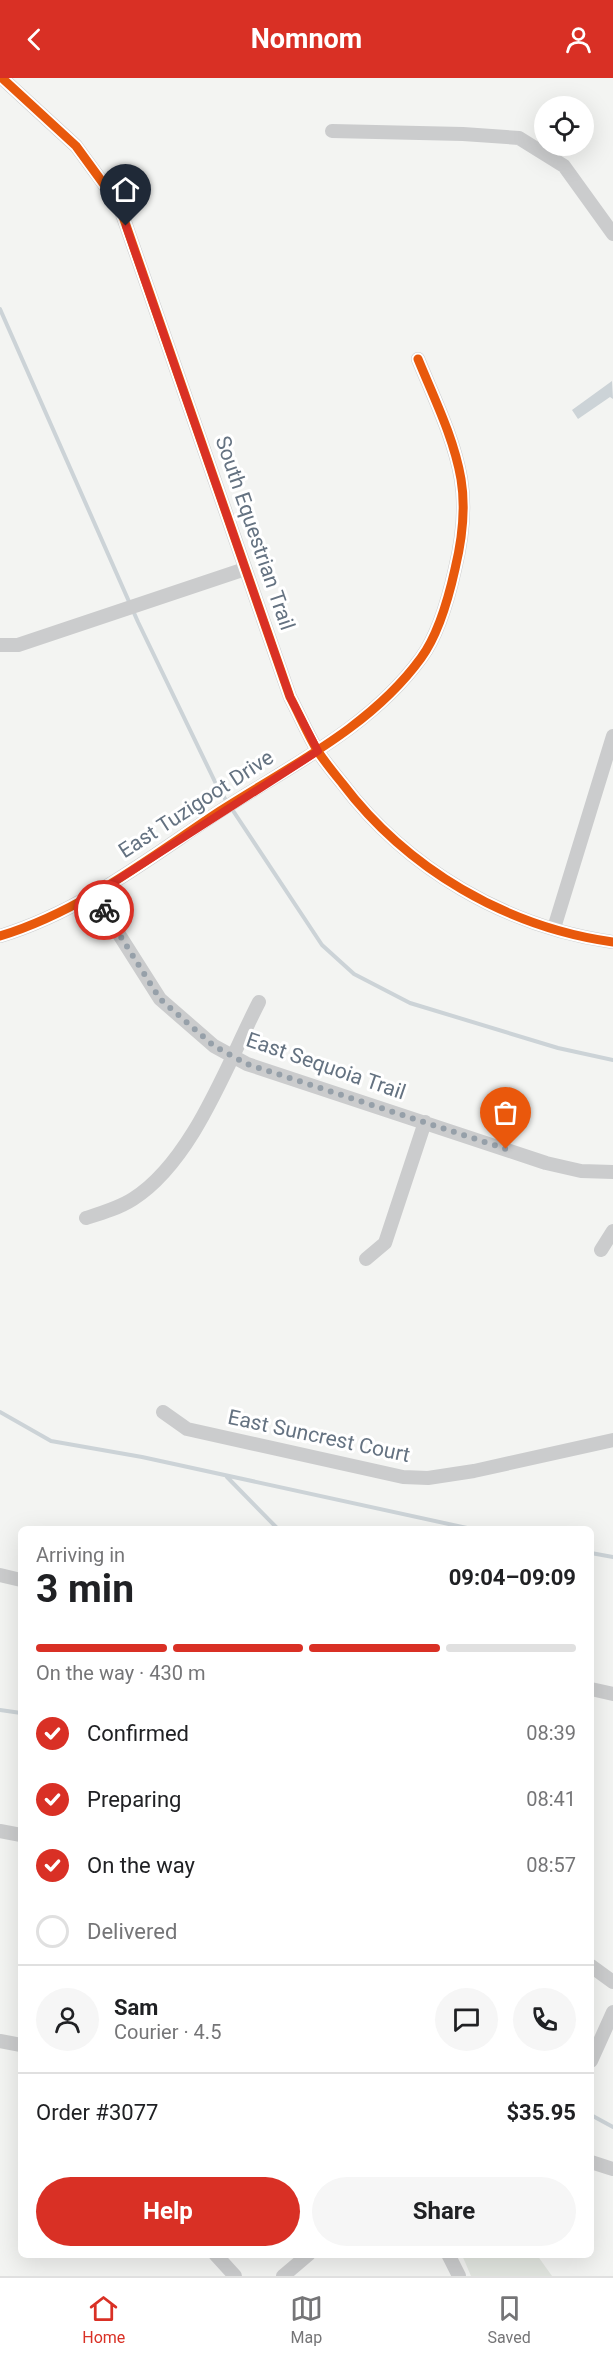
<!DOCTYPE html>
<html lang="en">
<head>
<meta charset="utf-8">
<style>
  body { margin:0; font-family:Roboto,sans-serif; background:#f6f6f6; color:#202124; height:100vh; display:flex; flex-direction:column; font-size:22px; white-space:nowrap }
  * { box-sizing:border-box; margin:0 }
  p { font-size:20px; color:#757577 }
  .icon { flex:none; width:33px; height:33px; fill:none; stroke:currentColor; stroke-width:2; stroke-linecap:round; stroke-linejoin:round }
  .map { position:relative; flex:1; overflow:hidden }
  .details { position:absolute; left:18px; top:1448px; width:576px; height:732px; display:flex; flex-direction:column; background:#fff; border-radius:9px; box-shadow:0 6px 24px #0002 }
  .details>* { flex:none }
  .buttons { position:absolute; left:534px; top:18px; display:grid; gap:12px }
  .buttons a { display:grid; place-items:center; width:60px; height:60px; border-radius:50%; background:#fff; box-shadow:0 6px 24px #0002; font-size:30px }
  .pin { position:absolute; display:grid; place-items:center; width:51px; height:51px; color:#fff; margin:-62px -26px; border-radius:50% 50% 50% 0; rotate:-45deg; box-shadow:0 0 6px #0007 }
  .pin .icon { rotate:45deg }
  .courier { position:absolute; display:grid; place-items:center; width:60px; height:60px; margin:-30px; border:4px solid #d93025; border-radius:50%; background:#fff; color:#222; box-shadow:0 2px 8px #0007 }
  .summary em { font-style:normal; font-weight:700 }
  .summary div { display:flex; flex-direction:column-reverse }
  .summary { display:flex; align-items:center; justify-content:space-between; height:102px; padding:0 18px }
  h1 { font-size:39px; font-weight:700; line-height:45px }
  .bar { display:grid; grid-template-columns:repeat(4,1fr); gap:9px 6px; align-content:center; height:72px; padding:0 18px }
  .bar i { height:8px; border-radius:4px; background:#e0e0e0 }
  .bar .selected { background:#d93025 }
  .bar p { grid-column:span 4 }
  .line { display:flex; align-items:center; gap:15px; padding:0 18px; border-top:2px solid #e0e0e0 }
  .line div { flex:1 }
  .round { display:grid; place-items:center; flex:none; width:63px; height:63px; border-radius:32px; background:#f6f6f6 }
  ol { padding:0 18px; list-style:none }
  li { display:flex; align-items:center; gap:18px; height:66px }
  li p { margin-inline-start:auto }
  li .icon { padding:6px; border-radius:50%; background:#d93025; color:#fff; stroke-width:4 }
  li:last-child { color:#757577 }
  li i { width:33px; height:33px; border:3px solid #e0e0e0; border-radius:50% }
  .cta { display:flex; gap:12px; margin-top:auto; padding:12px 18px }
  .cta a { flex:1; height:69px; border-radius:36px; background:#d93025; color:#fff; font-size:24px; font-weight:700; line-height:69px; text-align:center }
  .cta a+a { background:#f6f6f6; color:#202124 }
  header { display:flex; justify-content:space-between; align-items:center; height:78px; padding:0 18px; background:#d93025; color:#fff; font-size:27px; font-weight:700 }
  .menu { display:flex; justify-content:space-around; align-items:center; height:84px; border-top:2px solid #e0e0e0; background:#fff; font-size:16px; color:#757577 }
  .menu a { display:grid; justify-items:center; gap:3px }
  .menu .selected { color:#d93025 }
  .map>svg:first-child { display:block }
  .green { fill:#e2e6e0 }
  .water { fill:#ccd3d7 }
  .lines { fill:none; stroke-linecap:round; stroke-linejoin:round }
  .stream { stroke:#ccd3d7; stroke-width:4 }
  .minor { stroke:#cbcccd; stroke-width:14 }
  .cycleway-casing { stroke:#fff; stroke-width:13 }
  .cycleway { stroke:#e8590c; stroke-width:9 }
  .done { stroke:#96a0a9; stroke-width:6; stroke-dasharray:0 10.8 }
  .route { stroke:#d93025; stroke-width:8 }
  .labels { text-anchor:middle; stroke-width:6; stroke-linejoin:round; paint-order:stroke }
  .street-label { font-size:21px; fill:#647281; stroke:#fff }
</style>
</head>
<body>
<header><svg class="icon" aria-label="back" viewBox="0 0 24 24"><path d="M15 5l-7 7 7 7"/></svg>Nomnom<svg class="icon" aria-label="person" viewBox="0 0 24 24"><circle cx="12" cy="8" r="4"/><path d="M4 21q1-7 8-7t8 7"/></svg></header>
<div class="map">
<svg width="613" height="2198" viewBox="0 0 613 2198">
  <rect width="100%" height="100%" fill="#f3f4f2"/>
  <path class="green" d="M462,2177h75l15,21h-81z"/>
  <path class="water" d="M612,303l1,18 -3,-2 -32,22 -6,-9z"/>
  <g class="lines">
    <path class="stream" d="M0,231l138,313 80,166 104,157 32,29 56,29 148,45 55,12
      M0,1334l51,29 91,16 325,71
      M227,1399l50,51
      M591,1475l22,4
      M0,1632l21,3
      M591,2037l22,12"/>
    <path class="minor" d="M2,0l74,68 43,59 171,492c9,17 17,36 27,53 7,11 16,22 25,33 65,86 164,144 271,159
      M332,53l131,3 56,4 45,28 49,68
      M0,567h18l227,-76
      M94,817l66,104 54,47 33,18 299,99 35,8 32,1
      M554,850l59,-192
      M0,858c82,-25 149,-78 220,-125 70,-45 151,-84 201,-153 17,-23 28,-62 34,-89 7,-29 11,-60 6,-90 -7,-41 -27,-81 -43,-120
      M86,1140c16,-5 33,-10 47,-19 60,-38 94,-135 126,-197
      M601,1172l12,-19
      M366,1181l19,-16 40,-121
      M163,1334l24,17 216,48 25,1 46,-7 139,-31
      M0,1497l21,5
      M591,1611l22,5
      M0,1753l21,4
      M591,1888l22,16
      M0,1963l21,4
      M591,1983l22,-49
      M591,2084l22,7
      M215,2176l20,22
      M448,2176l11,22
      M283,2198l26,-22"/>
    <defs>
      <path id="cycleway" d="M2,0l74,68 43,59 171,492c9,17 17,36 27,53 7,11 16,22 25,33 65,86 164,144 271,159
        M0,858c82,-25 149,-78 220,-125 70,-45 151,-84 201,-153 17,-23 28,-62 34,-89 7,-29 11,-60 6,-90 -7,-41 -27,-81 -43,-120"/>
    </defs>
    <use href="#cycleway" class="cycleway-casing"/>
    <use href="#cycleway" class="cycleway"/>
  </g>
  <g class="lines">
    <path class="done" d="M104,832l56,89 54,47 33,18 259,85"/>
    <path class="route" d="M104,832l-10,-15 224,-144 -28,-54 -164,-471"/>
  </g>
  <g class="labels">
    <g class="street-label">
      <text transform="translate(255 455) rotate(71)" y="7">South Equestrian Trail</text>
      <text transform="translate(196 726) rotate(-33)" y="7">East Tuzigoot Drive</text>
      <text transform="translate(326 988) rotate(19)" y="7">East Sequoia Trail</text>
      <text transform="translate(319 1358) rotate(12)" y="7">East Suncrest Court</text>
    </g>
  </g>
</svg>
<div class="buttons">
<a><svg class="icon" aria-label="locate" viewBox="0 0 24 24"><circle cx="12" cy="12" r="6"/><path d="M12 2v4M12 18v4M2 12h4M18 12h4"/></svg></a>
</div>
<div class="pin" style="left:506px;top:1071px;background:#ea580c"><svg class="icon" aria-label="bag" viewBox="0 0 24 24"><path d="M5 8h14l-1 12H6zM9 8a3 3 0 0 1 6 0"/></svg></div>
<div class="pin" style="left:126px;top:148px;background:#1f2937"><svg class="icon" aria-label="home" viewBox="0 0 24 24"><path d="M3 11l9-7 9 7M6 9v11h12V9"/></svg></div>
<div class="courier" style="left:104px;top:832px"><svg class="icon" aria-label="bike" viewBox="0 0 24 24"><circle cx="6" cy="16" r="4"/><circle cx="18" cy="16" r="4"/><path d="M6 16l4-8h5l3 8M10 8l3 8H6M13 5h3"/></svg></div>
<section class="details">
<div class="summary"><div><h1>3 min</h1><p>Arriving in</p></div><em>09:04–09:09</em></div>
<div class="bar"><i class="selected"></i><i class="selected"></i><i class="selected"></i><i></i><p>On the way · 430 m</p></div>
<ol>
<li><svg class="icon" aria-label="check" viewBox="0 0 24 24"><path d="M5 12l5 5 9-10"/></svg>Confirmed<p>08:39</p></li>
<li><svg class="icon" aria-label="check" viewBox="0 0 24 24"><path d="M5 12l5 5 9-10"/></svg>Preparing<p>08:41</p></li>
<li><svg class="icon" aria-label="check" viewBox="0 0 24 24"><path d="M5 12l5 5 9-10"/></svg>On the way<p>08:57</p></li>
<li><i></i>Delivered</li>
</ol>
<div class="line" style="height:108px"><a class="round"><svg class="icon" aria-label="person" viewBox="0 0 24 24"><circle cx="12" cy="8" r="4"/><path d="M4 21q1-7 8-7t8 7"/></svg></a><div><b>Sam</b><p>Courier · 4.5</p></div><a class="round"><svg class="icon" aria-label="chat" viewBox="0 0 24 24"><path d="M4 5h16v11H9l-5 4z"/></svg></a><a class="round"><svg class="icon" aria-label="phone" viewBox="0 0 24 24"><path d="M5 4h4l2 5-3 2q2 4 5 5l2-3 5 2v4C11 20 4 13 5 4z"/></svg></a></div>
<div class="line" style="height:78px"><div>Order #3077</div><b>$35.95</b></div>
<div class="cta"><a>Help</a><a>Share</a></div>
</section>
</div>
<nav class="menu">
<a class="selected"><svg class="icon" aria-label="home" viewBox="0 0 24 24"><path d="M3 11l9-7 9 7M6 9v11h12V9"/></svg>Home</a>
<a><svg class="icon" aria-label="map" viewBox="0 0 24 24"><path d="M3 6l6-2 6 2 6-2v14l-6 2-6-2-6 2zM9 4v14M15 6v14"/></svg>Map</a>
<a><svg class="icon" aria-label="saved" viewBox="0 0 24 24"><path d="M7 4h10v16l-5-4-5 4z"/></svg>Saved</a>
</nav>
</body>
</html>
